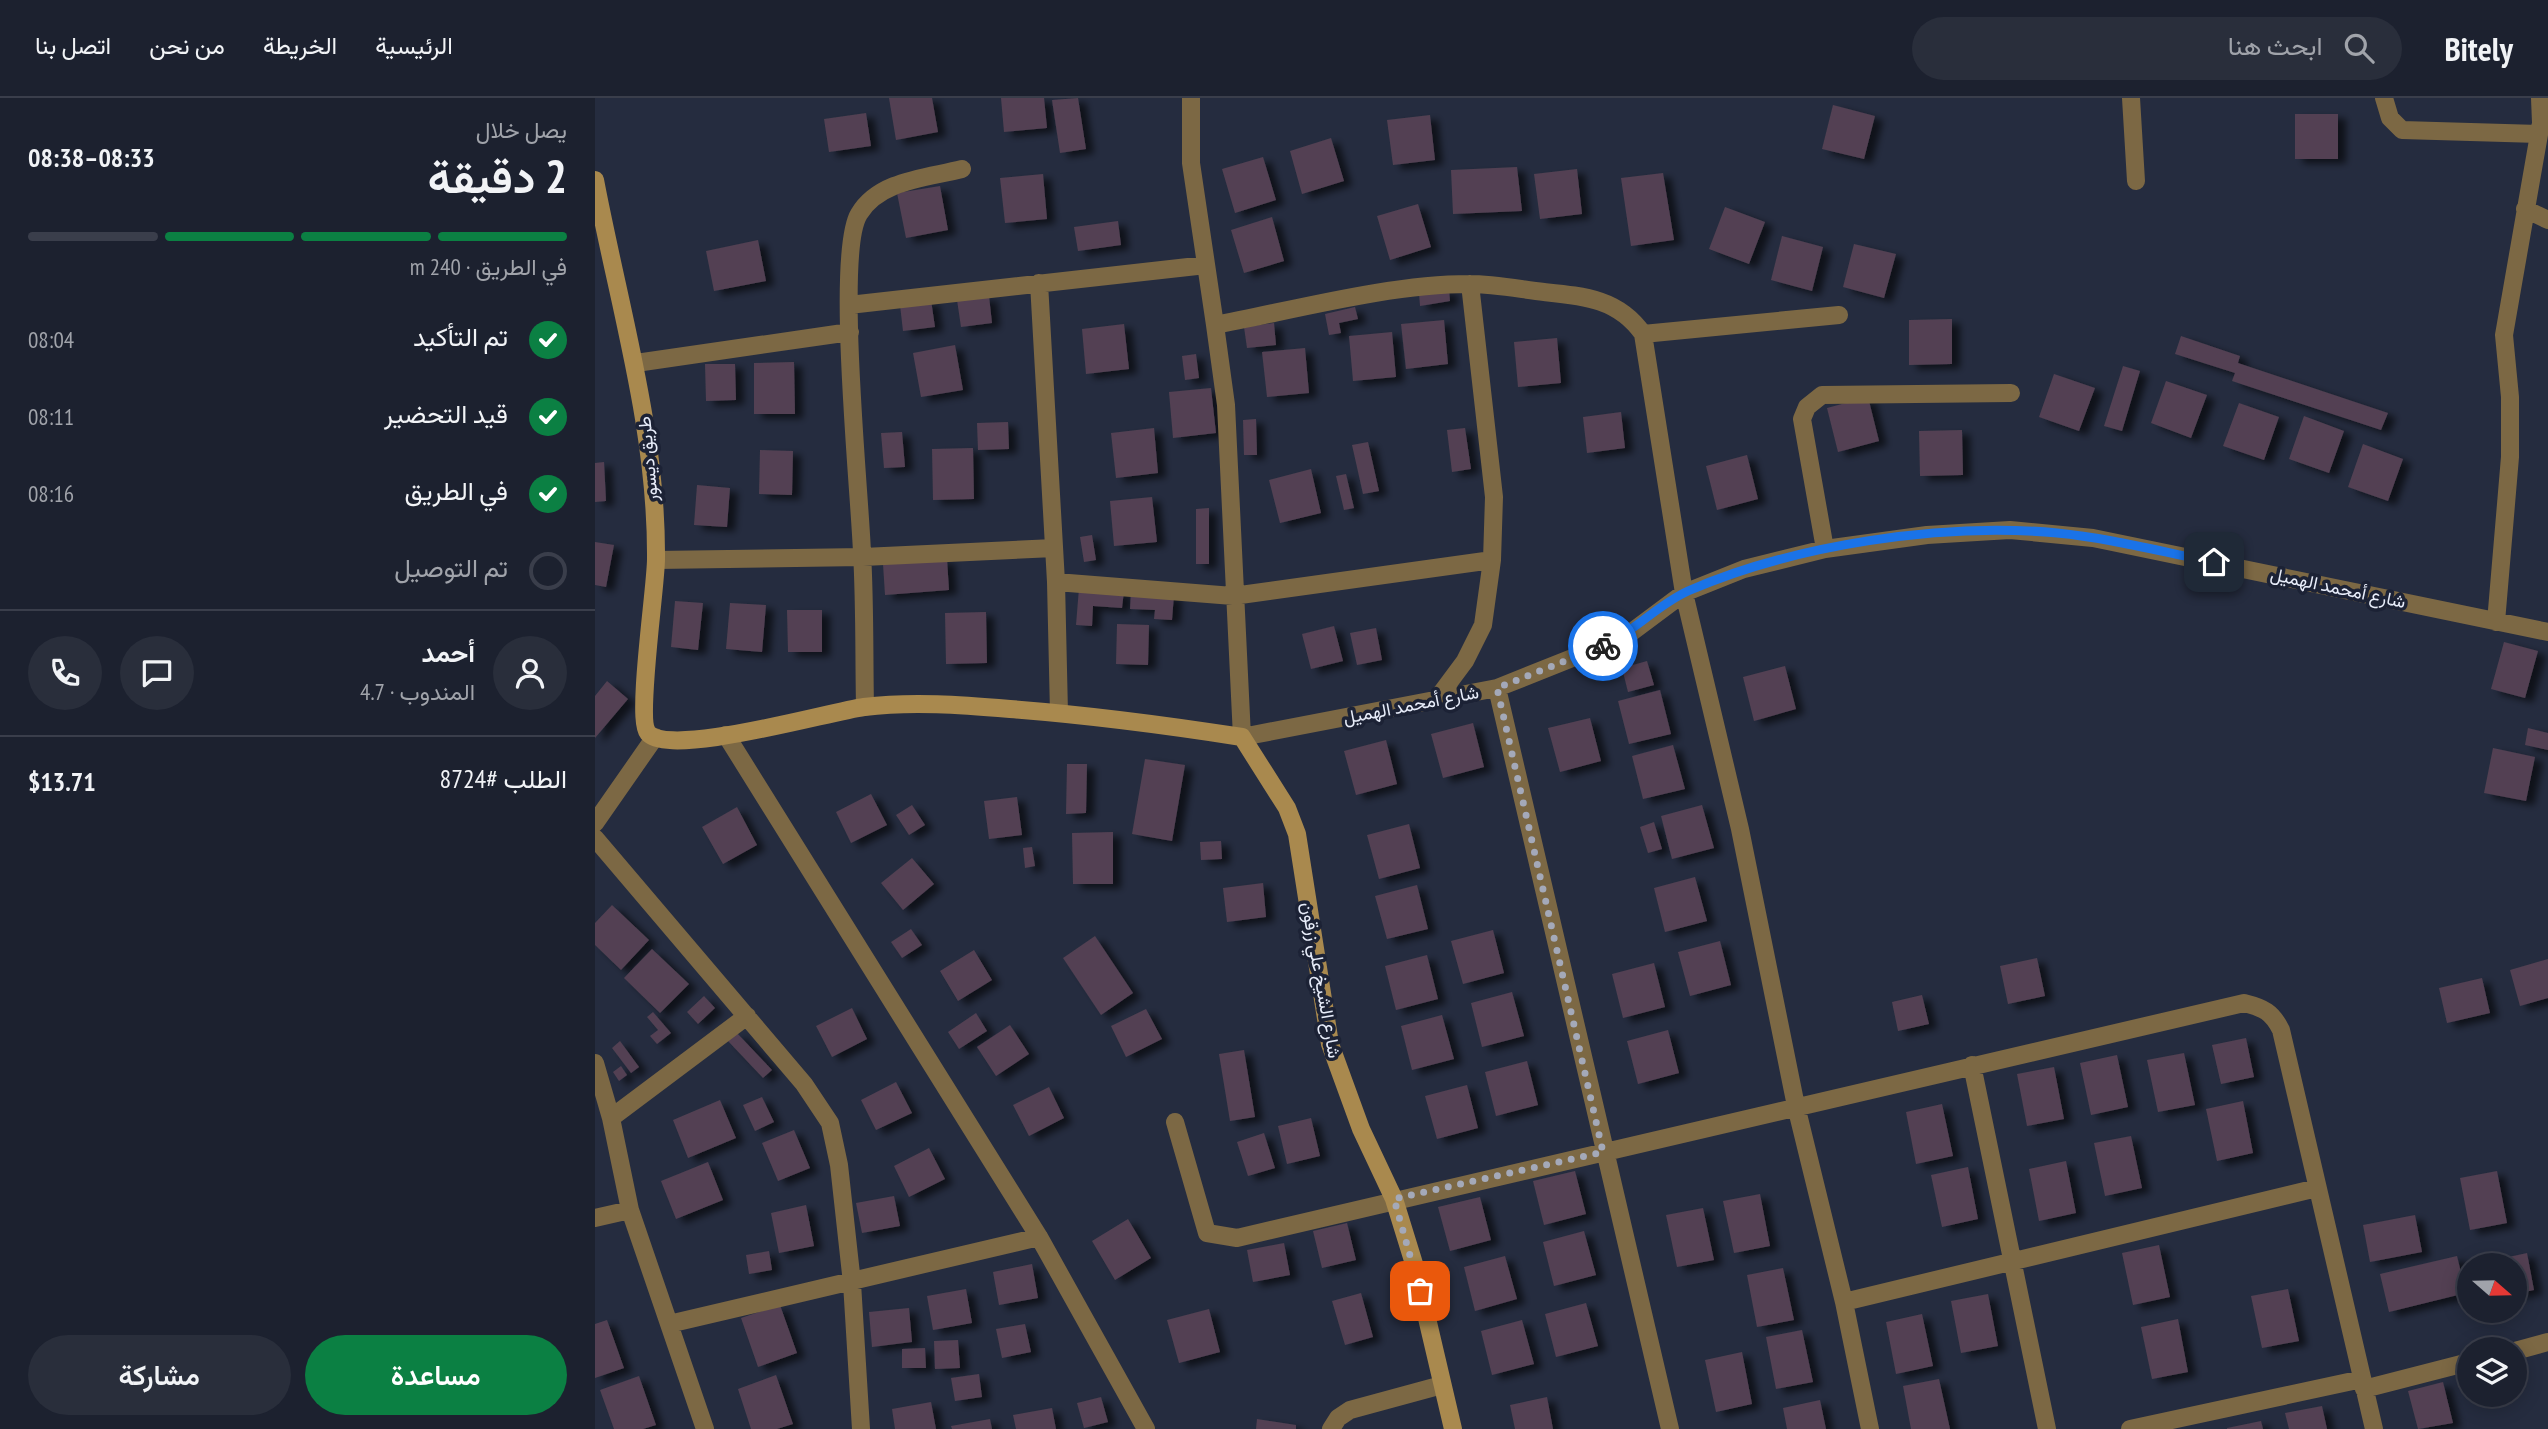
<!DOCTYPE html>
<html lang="ar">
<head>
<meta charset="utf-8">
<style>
  body { margin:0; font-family:"PT Sans Narrow",Vazirmatn,sans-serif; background:#292e3b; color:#f1f3f6; direction:rtl; height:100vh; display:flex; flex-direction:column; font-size:26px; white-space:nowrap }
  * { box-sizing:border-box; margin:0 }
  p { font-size:23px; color:#a0a3aa }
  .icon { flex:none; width:38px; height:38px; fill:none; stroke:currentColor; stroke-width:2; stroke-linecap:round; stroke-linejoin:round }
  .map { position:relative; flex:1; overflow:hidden; direction:ltr }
  .details { display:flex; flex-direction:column; background:#1c212f; width:595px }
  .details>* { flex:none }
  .needle { width:46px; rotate:110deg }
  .fabs { position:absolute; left:1862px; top:1155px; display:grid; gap:14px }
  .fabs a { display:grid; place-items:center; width:70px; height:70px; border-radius:50%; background:#1c212f; box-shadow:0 4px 18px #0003,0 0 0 2px #3a3e4b; font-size:35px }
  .pin { position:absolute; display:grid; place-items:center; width:60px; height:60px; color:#fff; margin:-30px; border-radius:14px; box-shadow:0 4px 10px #0006 }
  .courier { position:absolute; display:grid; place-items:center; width:70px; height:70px; margin:-35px; border:5px solid #1a73e8; border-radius:50%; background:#fff; color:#222; box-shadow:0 2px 9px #0007 }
  .headline em { font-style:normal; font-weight:600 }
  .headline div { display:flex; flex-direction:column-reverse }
  .headline { display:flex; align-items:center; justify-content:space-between; height:119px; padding:0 28px }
  h1 { font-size:46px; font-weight:600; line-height:52px }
  .bar { display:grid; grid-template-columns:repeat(4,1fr); gap:10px 7px; align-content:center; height:84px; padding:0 28px }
  .bar i { height:9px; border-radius:5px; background:#3a3e4b }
  .bar .current { background:#0b8043 }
  .bar p { grid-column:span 4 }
  .line { display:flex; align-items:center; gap:18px; padding:0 28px; border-top:2px solid #3a3e4b }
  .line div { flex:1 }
  .round { display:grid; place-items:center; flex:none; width:74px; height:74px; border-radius:37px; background:#292e3b }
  ol { padding:0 28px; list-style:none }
  li { display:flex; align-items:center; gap:21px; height:77px }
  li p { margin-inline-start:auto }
  li .icon { padding:7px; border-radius:50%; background:#0b8043; color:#fff; stroke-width:4 }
  li:last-child { color:#a0a3aa }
  li i { width:38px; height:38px; border:4px solid #3a3e4b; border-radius:50% }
  .primary-button { display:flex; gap:14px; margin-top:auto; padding:14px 28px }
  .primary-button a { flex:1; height:80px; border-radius:42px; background:#0b8043; color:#fff; font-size:28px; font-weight:600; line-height:80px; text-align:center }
  .primary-button a+a { background:#292e3b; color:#f1f3f6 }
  header { display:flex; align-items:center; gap:42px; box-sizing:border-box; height:98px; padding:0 35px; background:#1c212f; border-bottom:2px solid #3a3e4b }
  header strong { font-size:33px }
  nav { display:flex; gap:38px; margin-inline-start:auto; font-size:24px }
  .search { width:490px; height:63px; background:#292e3b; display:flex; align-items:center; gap:18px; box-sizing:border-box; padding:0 24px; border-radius:38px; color:#a0a3aa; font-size:26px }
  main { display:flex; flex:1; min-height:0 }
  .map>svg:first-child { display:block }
  .building { fill:#524152; filter:url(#shadow) }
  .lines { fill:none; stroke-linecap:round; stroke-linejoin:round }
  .street { stroke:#7c6844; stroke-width:18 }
  .secondary { stroke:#a9894e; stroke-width:18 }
  .done { stroke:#a4a9b9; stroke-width:7; stroke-dasharray:0 12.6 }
  .route { stroke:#1a73e8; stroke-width:9 }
  .labels { text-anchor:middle; stroke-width:7; stroke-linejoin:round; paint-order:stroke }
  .street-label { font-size:18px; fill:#e8edfa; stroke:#1c2235 }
</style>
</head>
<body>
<header>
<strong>Bitely</strong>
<div class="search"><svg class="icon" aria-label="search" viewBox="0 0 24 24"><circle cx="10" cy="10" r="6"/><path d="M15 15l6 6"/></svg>ابحث هنا</div>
<nav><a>الرئيسية</a><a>الخريطة</a><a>من نحن</a><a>اتصل بنا</a></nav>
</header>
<main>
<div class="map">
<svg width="1953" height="1331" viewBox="0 0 1953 1331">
  <defs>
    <filter id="shadow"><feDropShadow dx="8" dy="4.5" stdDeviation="3.5" flood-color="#0009"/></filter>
  </defs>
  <rect width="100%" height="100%" fill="#252c3f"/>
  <path class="building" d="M294,0h43l6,34 -42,8z
    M406,0h43l3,30 -43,4z
    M483,0l8,51 -26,4 -8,-53z
    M1238,7l42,11 -11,43 -42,-10z
    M271,15l5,33 -42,6 -5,-33z
    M1700,16h43v45h-43z
    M835,17l5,45 -42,5 -6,-45z
    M736,40l13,43 -42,13 -12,-43z
    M668,59l13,43 -41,13 -13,-44z
    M922,69l5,44 -69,3 -2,-44z
    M982,71l5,45 -42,5 -6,-45z
    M1068,75l11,67 -43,6 -10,-68z
    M448,76l4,45 -42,4 -5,-45z
    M345,88l8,44 -42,8 -9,-45z
    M823,106l13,43 -41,13 -13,-44z
    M1130,109l40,15 -16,42 -40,-15z
    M677,119l12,44 -40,12 -13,-43z
    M523,123l3,24 -43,6 -4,-24z
    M1187,138l41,11 -11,44 -41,-11z
    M163,142l8,41 -52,10 -8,-40z
    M1259,146l42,10 -12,44 -41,-11z
    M854,191l1,12 -30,5 -1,-13z
    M394,198l3,27 -31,4 -4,-27z
    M336,202l4,27 -32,4 -3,-26z
    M760,209l3,12 -19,4 2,10 -12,2 -4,-21z
    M1357,221v45l-43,1v-45z
    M849,222l4,44 -42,5 -5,-45z
    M679,225l2,22 -29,3 -3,-21z
    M529,226l5,45 -43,5 -4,-45z
    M797,234l4,45 -43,4 -4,-45z
    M1586,238l59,20 -2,7 150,50 -7,17 -149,-49 3,-8 -60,-19z
    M962,240l4,45 -43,4 -4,-45z
    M360,247l8,45 -42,7 -8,-44z
    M710,250l4,45 -42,4 -5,-45z
    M601,256l3,24 -14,2 -3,-24z
    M199,264l1,52h-41v-51z
    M110,266h30l1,36 -30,1z
    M1528,268l17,5 -18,60 -18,-5z
    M1459,276l41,14 -16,43 -40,-14z
    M1571,283l41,14 -16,43 -40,-15z
    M616,290l5,45 -43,5 -4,-46z
    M1273,299l11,44 -41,11 -11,-44z
    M1644,305l40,14 -15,43 -41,-14z
    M1026,314l4,36 -38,5 -4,-36z
    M1709,318l40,15 -15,42 -40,-14z
    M661,321l1,36h-13l-1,-35z
    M413,324l1,27 -31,1 -1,-27z
    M559,330l4,45 -42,5 -5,-45z
    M870,330l6,41 -19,3 -5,-42z
    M1367,332l1,45 -43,1 -1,-45z
    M307,334l3,35 -21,1 -3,-35z
    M773,344l11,49 -16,3 -11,-49z
    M1768,346l40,15 -15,42 -40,-14z
    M378,350l1,51 -41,1 -1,-51z
    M165,352l33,1 -1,44 -33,-1z
    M1152,357l11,44 -41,11 -11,-44z
    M9,364l2,39 -11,1v-39z
    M716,371l10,44 -41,10 -11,-43z
    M751,376l8,34 -10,2 -8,-34z
    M102,387l33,3 -3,39 -33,-2z
    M557,399l5,45 -43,4 -4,-45z
    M614,410v56h-13v-55z
    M497,437l4,25 -12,2 -4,-25z
    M0,444l19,3 -8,42 -11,-2z
    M352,461l2,31 -64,5 -2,-31z
    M484,490l45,3 -2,17 -29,-2 -1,20 -16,-1z
    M536,494l43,3 -2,25 -18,-1 1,-9 -25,-1z
    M80,503l28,2 -5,47 -27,-3z
    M135,505l36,2 -4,47 -36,-3z
    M192,512h35v42h-34z
    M391,514l1,51 -41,1 -1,-51z
    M522,526l32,1 -1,40 -32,-1z
    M739,528l9,35 -32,8 -9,-35z
    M781,530l6,32 -25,5 -7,-32z
    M1909,544l34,9 -13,47 -34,-9z
    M1052,563l7,24 -26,7 -6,-24z
    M1190,568l11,43 -42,12 -11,-44z
    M12,583l21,18 -33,39v-42z
    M1065,592l11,44 -42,10 -11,-43z
    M995,620l11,43 -41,11 -12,-44z
    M878,625l11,44 -41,11 -12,-44z
    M1933,630l20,5v17l-23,-5z
    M791,642l11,44 -41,11 -12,-44z
    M1078,647l12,44 -42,10 -11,-43z
    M1898,650l42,9 -9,44 -42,-8z
    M550,661l40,6 -13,76 -40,-7z
    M472,666h20l-1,49 -20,1z
    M276,696l16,31 -36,18 -15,-31z
    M422,699l5,38 -33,4 -5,-38z
    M317,707l13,20 -16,10 -13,-20z
    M1107,707l12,43 -42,11 -11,-43z
    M142,709l20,38 -34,19 -21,-37z
    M1059,724l8,27 -14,4 -8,-26z
    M814,726l11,44 -41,11 -12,-44z
    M518,734v52h-40l-1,-51z
    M626,743l1,18 -21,1 -1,-18z
    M437,749l3,19 -10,2 -2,-20z
    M317,760l22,26 -31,26 -22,-27z
    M1100,779l12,44 -42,11 -11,-44z
    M668,785l3,34 -39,5 -4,-34z
    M822,787l11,44 -41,10 -12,-43z
    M17,807l37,35 -28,30 -26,-25v-22z
    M316,831l11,16 -20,13 -11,-16z
    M898,832l11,43 -41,11 -12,-43z
    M500,838l38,57 -32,22 -38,-57z
    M1125,843l11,44 -41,11 -12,-44z
    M57,851l37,35 -29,29 -36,-35z
    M379,852l18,30 -34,21 -18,-30z
    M832,857l11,44 -42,11 -11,-44z
    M1442,860l8,38 -37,8 -8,-38z
    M1953,861v39l-28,8 -10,-36z
    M1059,865l11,44 -42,11 -11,-44z
    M1887,880l8,35 -43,10 -8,-35z
    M917,894l12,44 -42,11 -11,-44z
    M1327,897l7,29 -31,7 -6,-29z
    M109,898l11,12 -17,16 -11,-12z
    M257,910l15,31 -35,18 -16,-31z
    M551,911l16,30 -36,18 -15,-31z
    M58,914l18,21 -14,11 -7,-8 8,-6 -11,-13z
    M381,915l11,18 -28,18 -11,-17z
    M847,917l12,44 -42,11 -11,-44z
    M415,927l19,29 -33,22 -19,-29z
    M1073,932l11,43 -41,11 -11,-43z
    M142,935l35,37 -9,8 -35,-37z
    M1651,940l8,39 -33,7 -9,-39z
    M25,943l19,26 -8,6 -19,-25z
    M649,952l11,67 -25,4 -11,-67z
    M1589,955l11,52 -37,7 -11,-52z
    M1522,957l11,52 -37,8 -11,-52z
    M932,963l11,44 -42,11 -11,-44z
    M26,968l6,9 -8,6 -6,-9z
    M1459,969l10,52 -37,7 -10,-52z
    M301,984l16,31 -36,17 -15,-30z
    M872,987l11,43 -41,11 -12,-43z
    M454,989l15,31 -35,18 -16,-31z
    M167,999l12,25 -19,9 -12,-26z
    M125,1002l16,38 -48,20 -15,-38z
    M1648,1003l10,52 -36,8 -11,-52z
    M1347,1006l11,52 -37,8 -10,-52z
    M716,1020l9,38 -33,8 -9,-38z
    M199,1032l16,38 -32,13 -16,-38z
    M669,1035l11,35 -27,8 -11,-34z
    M1536,1038l11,52 -37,8 -11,-53z
    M334,1050l16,31 -36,18 -15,-31z
    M1471,1063l10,52 -37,8 -10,-52z
    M113,1064l15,38 -47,19 -15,-38z
    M1373,1069l10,52 -36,8 -11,-52z
    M980,1073l11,43 -42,11 -11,-44z
    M1902,1073l10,52 -37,7 -10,-52z
    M1165,1096l10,52 -36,7 -11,-52z
    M299,1098l6,30 -38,7 -6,-30z
    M885,1099l11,43 -41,11 -12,-44z
    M211,1107l8,41 -35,7 -8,-40z
    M1108,1110l11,52 -37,7 -11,-52z
    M1820,1117l7,37 -52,10 -7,-37z
    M533,1121l23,39 -36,22 -23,-39z
    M752,1125l9,37 -34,8 -9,-37z
    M989,1133l12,44 -42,11 -11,-44z
    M689,1145l6,32 -37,7 -6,-32z
    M1564,1147l11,52 -37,8 -11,-52z
    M174,1153l3,19 -23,4 -3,-19z
    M1932,1155l7,37 -19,4v-29h-43z
    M910,1158l12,43 -42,12 -11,-44z
    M1862,1158l9,37 -77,19 -9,-38z
    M437,1166l6,34 -39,7 -6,-33z
    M1188,1170l11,52 -37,7 -10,-52z
    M371,1191l6,34 -39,7 -6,-34z
    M1693,1191l11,52 -37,7 -11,-52z
    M766,1195l12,44 -28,8 -13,-44z
    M1393,1196l10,52 -37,7 -10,-52z
    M991,1205l12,43 -42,11 -11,-43z
    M185,1207l17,48 -39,14 -17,-49z
    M314,1210l3,34 -40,5 -3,-35z
    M614,1211l11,43 -41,11 -12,-43z
    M1327,1216l11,52 -37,8 -10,-52z
    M1583,1221l10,53 -36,7 -11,-52z
    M12,1222l17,48 -29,10v-54z
    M927,1222l12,44 -42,11 -11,-44z
    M430,1226l6,28 -29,6 -6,-29z
    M1207,1232l11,52 -37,7 -10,-52z
    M363,1242l2,28 -25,1 -1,-28z
    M330,1250l1,20h-24v-19z
    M1147,1254l10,52 -36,8 -11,-52z
    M384,1276l3,23 -27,4 -4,-23z
    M181,1277l17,49 -16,5h-26l-13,-40z
    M44,1278l17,49 -13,4h-29l-14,-39z
    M1344,1281l11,50h-39l-8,-43z
    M1848,1284l10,41 -35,6 -10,-38z
    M506,1299l7,25 -24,6 -7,-25z
    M952,1299l6,32h-38l-5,-24z
    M1225,1302l6,29h-39l-4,-21z
    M336,1304l5,27h-41l-3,-20z
    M1727,1308l5,23h-38l-4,-16z
    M457,1310l4,21h-40l-3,-14z
    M395,1321l2,10h-40l-1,-3z
    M662,1321l39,6v4h-40z
    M1666,1323l2,8h-36v-1z"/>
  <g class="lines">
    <path class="street" d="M596,0v65l24,162
      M1536,0l5,83
      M1789,0l6,20 12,12 137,4
      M1930,111l23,11
      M444,185l17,299 3,131
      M254,207l357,-40
      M1244,217l-196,19 41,259 56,236 56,277 48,196 26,127
      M1048,236c-24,-35 -59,-38 -99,-42 -25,-3 -50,-8 -75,-8 -79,0 -175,26 -254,41l11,80 16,332 255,-49 128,-51 59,-44 60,-24 81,-20 102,-14 83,-5 83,8 455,94
      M41,265l214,-31
      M1230,451l-23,-130 5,-12 15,-12 189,-2
      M61,462l207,-3 191,-9
      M461,484l177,14 259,-36
      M1901,524l14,-165v-60l-6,-62 37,-212 -1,-25
      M902,590l173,741
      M841,602l29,-39 18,-36 9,-65 2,-63 -24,-213
      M270,609c-1,-51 0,-103 -3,-154 -2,-59 -27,-300 -3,-339 20,-34 68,-36 103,-45
      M131,637l313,502 107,192
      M0,725l60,-86
      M0,740l209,246 26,39 9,42 13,118 9,146
      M0,965l16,55 19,92 75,219
      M1377,967l75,364
      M16,1020l136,-102
      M580,1024l32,111 30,5 1007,-235c20,5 28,9 37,27l93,399
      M0,1120l35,-8
      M1249,1204l473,-114
      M74,1226l370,-87
      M1920,1253l33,-9
      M1769,1291l105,-27
      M736,1331l7,-11 12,-8 92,-25
      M1535,1331l232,-50"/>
    <path class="secondary" d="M0,82c24,127 62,249 61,379 0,28 -20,160 -8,174 21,25 180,-21 216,-26 48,-6 98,-2 146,2 78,6 155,16 232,28l45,71 10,26 33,210 31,85 33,70 21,68 38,162"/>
  </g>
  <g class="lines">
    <path class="done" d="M825,1193l-26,-92 209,-47 -106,-464 106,-42"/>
    <path class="route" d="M1008,548c31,-14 54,-41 85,-55 106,-46 254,-69 369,-58 53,5 105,19 157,29"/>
  </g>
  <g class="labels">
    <g class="street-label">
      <text transform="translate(53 361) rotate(-95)" y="6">طريق ديسور</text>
      <text transform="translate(1743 490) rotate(12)" y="6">شارع أمحمد الهميل</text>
      <text transform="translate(816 607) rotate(-11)" y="6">شارع أمحمد الهميل</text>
      <text transform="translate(726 882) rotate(80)" y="6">شارع الشيخ علي زرقون</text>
    </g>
  </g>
</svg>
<div class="fabs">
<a><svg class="needle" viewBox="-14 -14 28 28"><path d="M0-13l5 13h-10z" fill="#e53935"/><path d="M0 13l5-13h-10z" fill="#a0a3aa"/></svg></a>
<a><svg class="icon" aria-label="layers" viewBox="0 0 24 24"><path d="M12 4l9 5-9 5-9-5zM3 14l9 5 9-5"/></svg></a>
</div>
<div class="pin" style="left:825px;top:1193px;background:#ea580c"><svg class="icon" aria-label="bag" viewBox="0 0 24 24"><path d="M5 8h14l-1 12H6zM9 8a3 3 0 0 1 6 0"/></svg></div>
<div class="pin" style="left:1619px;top:464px;background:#1f2937"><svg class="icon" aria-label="home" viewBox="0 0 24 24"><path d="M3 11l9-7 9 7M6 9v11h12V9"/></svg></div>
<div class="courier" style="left:1008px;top:548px"><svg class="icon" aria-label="bike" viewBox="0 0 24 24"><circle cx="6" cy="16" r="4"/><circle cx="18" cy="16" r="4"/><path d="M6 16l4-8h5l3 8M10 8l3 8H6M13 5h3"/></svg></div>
</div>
<section class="details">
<div class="headline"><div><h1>2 دقيقة</h1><p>يصل خلال</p></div><em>08:33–08:38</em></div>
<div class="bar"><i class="current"></i><i class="current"></i><i class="current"></i><i></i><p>في الطريق · 240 m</p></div>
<ol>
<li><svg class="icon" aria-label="check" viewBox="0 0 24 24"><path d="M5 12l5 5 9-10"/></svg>تم التأكيد<p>08:04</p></li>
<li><svg class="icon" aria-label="check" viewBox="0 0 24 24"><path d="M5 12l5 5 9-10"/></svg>قيد التحضير<p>08:11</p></li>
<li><svg class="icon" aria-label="check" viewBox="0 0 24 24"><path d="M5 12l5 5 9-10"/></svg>في الطريق<p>08:16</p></li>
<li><i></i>تم التوصيل</li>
</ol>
<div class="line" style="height:126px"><a class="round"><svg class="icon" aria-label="person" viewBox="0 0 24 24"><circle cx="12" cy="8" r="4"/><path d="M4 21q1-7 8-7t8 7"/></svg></a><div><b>أحمد</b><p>المندوب · 4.7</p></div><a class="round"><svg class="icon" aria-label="chat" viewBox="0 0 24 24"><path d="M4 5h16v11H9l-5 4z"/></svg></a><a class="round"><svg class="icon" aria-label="phone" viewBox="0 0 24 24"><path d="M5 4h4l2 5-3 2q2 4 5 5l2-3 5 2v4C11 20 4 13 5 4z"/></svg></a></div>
<div class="line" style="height:91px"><div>الطلب #8724</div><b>$13.71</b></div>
<div class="primary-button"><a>مساعدة</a><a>مشاركة</a></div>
</section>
</main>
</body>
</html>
